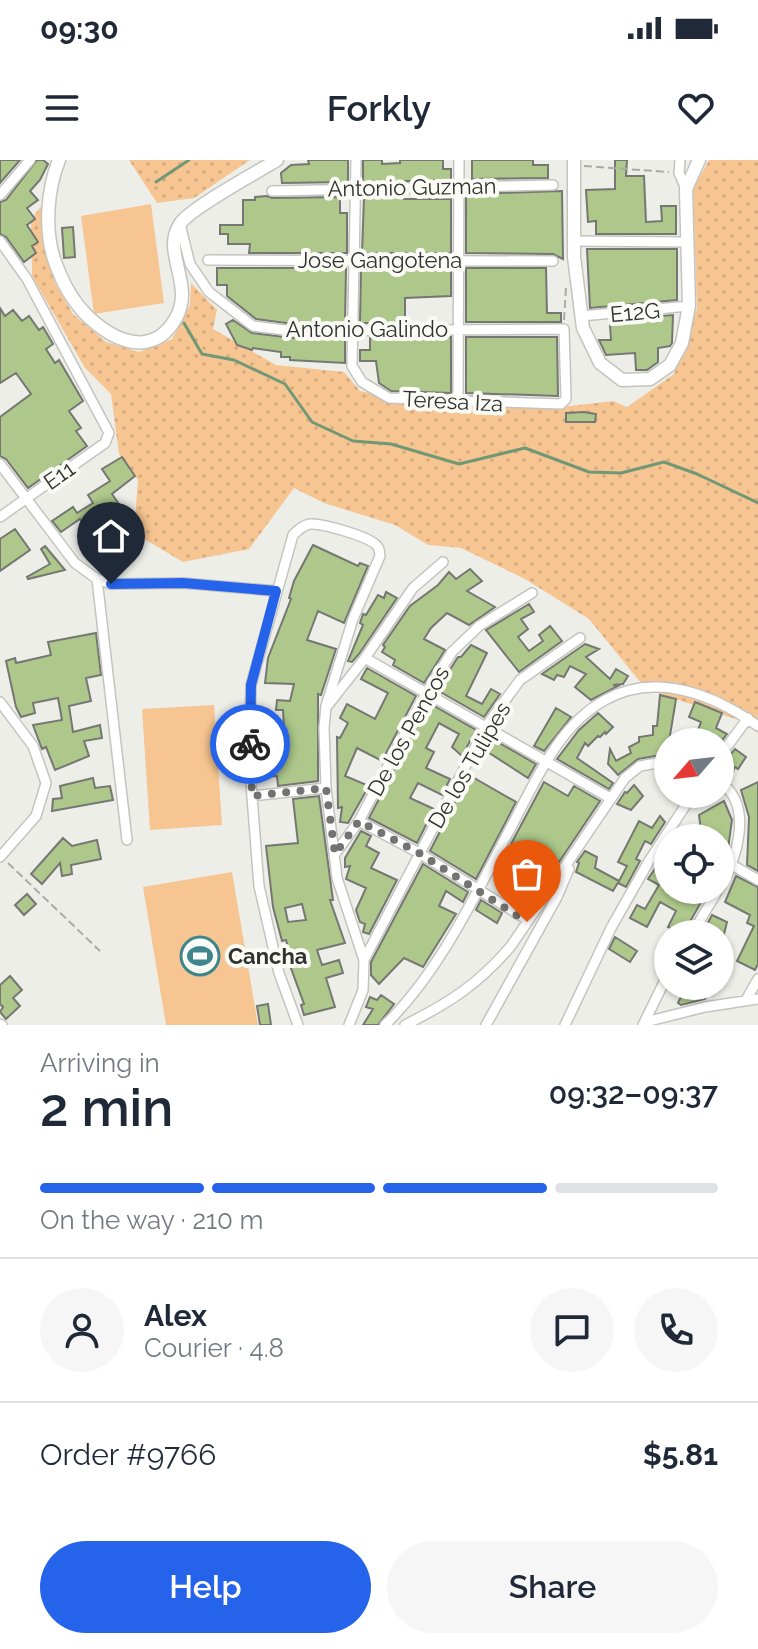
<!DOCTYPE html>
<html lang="en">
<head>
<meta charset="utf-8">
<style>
  body { margin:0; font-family:Raleway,sans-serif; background:#f6f6f7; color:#1f2937; height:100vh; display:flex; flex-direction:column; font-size:30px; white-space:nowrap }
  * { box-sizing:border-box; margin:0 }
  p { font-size:26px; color:#747a83 }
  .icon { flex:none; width:44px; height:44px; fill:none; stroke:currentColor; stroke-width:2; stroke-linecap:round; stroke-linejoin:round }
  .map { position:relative; height:865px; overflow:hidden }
  .side { display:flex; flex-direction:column; background:#fff; flex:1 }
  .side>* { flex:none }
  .needle { width:52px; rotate:242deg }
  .controls { position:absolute; left:654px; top:568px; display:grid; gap:16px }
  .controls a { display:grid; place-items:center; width:80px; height:80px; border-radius:50%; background:#fff; box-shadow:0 2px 6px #0004; font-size:40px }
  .pin { position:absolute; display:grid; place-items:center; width:68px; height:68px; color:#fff; margin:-82px -34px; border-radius:50% 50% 50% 0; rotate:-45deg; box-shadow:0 0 8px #0007 }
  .pin .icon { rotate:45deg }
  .courier { position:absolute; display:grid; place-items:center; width:80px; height:80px; margin:-40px; border:6px solid #2563eb; border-radius:50%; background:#fff; color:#222; box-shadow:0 2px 10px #0007 }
  .summary em { font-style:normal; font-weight:600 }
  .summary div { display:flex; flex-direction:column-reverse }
  .summary { display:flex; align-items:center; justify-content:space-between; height:136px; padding:0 40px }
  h1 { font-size:52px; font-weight:600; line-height:60px }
  .bar { display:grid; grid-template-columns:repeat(4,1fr); gap:12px 8px; align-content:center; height:96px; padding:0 40px }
  .bar i { height:10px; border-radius:6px; background:#e0e1e3 }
  .bar .active { background:#2563eb }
  .bar p { grid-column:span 4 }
  .line { display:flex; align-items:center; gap:20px; padding:0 40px; border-top:2px solid #e0e1e3 }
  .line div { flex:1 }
  .round { display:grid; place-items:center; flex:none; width:84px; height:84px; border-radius:42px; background:#f6f6f7 }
  .cta { display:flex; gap:16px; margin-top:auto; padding:16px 40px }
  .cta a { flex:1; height:92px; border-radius:48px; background:#2563eb; color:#fff; font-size:32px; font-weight:600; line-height:92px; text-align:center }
  .cta a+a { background:#f6f6f7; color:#1f2937 }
  .status { display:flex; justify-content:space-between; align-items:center; height:56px; padding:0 40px; background:#fff; direction:ltr }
  .status svg { height:22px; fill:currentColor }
  header { display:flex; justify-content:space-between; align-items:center; height:104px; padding:0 40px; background:#fff; font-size:36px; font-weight:600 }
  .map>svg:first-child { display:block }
  .grass { fill:url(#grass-dots) }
  .pitch { fill:#f6c591 }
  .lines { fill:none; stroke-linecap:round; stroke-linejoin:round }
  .stream { stroke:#719875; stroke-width:3 }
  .building { fill:#adc88a; stroke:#757773; stroke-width:2; fill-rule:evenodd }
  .minor-casing { stroke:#c4c4bf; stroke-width:12 }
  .tertiary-casing { stroke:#c4c4bf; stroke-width:15 }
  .path { stroke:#aaaaa6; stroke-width:2; stroke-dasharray:8 4; stroke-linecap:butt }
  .minor { stroke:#fff; stroke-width:9 }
  .tertiary { stroke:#fff; stroke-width:12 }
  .done { stroke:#737471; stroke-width:8; stroke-dasharray:0 14.4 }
  .route { stroke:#2563eb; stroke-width:10 }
  .labels { text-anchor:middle; stroke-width:8; stroke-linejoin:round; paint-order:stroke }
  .street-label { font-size:22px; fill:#313230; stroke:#fbfbf6 }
  .poi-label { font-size:22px; font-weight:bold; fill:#313230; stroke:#fbfbf6; text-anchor:start }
</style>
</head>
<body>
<div class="status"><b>09:30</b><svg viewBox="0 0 49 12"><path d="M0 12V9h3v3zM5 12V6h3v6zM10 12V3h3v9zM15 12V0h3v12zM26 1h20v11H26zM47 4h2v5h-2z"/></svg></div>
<header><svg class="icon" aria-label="menu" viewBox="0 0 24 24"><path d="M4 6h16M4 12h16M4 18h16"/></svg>Forkly<svg class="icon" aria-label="heart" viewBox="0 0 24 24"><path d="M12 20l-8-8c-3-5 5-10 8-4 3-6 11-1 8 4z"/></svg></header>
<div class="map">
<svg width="758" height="865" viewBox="0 0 758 865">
  <defs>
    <pattern id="grass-dots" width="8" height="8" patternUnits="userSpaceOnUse" patternTransform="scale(2)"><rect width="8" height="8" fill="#f6c591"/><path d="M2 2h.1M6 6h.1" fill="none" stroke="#d3aa7d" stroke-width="1.8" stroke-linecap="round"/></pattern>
  </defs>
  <rect width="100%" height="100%" fill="#eeeee9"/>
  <path class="grass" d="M129,0h121l-56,38 -37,5z
    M709,0h49v573l-14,-11 -98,-33 -57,-70 -64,-40 -64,-31 -33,-3 -33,-20 -71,-22 -30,-15 -45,61 -66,13 -49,-29 4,-53 -19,-26 -8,-60 -26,-26 -53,-92 -1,-56 10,-14 2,40 12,37 18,31 33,28 33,10 33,-13 18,-34 1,-22 26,27 -4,19 63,36 68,7 16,19 33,7 169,9 51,-6 14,6 47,-33 23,-65 -4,-120z"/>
  <path class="pitch" d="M151,44l13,99 -70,11 -13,-98z
    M214,545l8,120 -72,5 -8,-121z
    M232,712l26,153h-92l-23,-138z"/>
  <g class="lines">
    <path class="stream" d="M156,22l33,-22
      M184,163l18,31 32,6 51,24 27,38 41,19 38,3 68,20 66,-16 64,24 32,1 43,-11 33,12 61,29"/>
  </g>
  <path class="building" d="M0,0h20l-20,23z
    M37,0h6l5,4 -8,16 -10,11 8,9 -11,8 8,11 -8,6 11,17 -6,4 4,7 -12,9 -18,-25 -6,-3v-32l6,-2z
    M308,0h40v22l-66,1 -1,-10 10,-8 18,-1z
    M363,0h19v4l18,-1v-3h43v9h8v11l-88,2z
    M472,0h61v5h15v13l-76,1z
    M615,0h12l-1,16h18l2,46 16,-1 -1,-15h15v28h-80v-13l-8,1 -2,-32 29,-1z
    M562,31l1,68 -10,-5 -87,-1v-59z
    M267,36l5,2 68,-1v16h7v40h-98l1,-9h-22v-10h-8v-9h23v-25h12v-3z
    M404,36v3h47v54h-89l2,-56z
    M73,67l2,30 -11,1 -2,-30z
    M587,89h90v51l-87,8z
    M217,108h129l-1,55 -52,1 -37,-5 -29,-23v-11h-10z
    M361,108h90v28l-46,2v25h-45z
    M466,108h80l1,45h14v9h-95z
    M0,148l5,8 8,-6 9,11 7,-5 10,14 4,-3 10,17 -7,5 9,14 4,-3 24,41 -14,10 12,17 -5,3 11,15 -59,42 -22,-29 -6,-3v-39l31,-23 -15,-21 -16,10z
    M673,155l-1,28 -2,3 -12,2v14l-11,8h-11l-1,-17 -29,2 -7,-15h12l-1,-15h4v-5z
    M233,160l19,13 41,5h52v25l-55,-3v-3h-9v-5l-28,-4 -1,2 -15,-5 -11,-21z
    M451,177v56l-60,-2 -12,-8 -3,-22h-16v-11h10v-12z
    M466,177h91l1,59 -92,-3z
    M584,252l12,2 -1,8h-29v-9z
    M122,297l13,19 -23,18 11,16 -33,24 -10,-15 -19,13 -9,-11 21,-14 4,6 16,-10 -5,-8 22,-14 -8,-12z
    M15,369l15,21 -30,21v-32z
    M313,385l45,21 2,-3 8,3 -24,57 -26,-12 -11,29 29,9 -15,46 -3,-1v87l-40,5 -1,-10 -15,1 -3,-29 12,-2 -2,-18 15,-1 -1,-17h-7l1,-10 13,1 4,-17 -29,-1 3,-25 23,-59 -2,-1 5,-17z
    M45,386l20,24 -37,9 -1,-2 23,-13 -9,-15z
    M470,409l12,12 -15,10 28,16 -26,18 -22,-12 -16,15 -7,11 21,11 -21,33 -31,-18 2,-5 -13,-8 3,-5 -2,-2 27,-39 28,-21 11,-13 7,7z
    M386,432l11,6 -38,56 -7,8 -4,-1 15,-36 -3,-2 3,-9 3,1 12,-20 6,3z
    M529,444l5,8 -13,7 7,10 -10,8 11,14 14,-10 -4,-6 11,-9 12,15 -43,31 -33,-42z
    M96,473l5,42 -15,3 5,23 -22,5 4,26 27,-7 2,13 -18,3 5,15 -34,14 -9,-23 -4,2 -9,-24 29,-5 -4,-22 -25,5 2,10 -14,4 -5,-10 -10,-46 9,-3 1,5 35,-8 -3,-13z
    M585,484l14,5 -13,8 24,22 6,-10 12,7 -5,8 -10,1 5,1 -27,14 -16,-13 11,-13 -16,-8 -6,11 -7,-2 -3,5 -12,-6z
    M471,485l16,8 -21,43 16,8 9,-15 9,5 -16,23 -47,-27 21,-33h3z
    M367,508l49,28 -34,65 -25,-13 -12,28 24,10 -21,37 -8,-1 2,-15 -4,1 -1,-71 3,1 8,-15 -8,-5 7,-14 28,15 13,-26 -27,-14z
    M660,535l16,4 -9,55 -29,5 -20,16 -10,-11 2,-15 6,12 15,-8 -2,-6 10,-5v-5l14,-2v-9h4z
    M695,542l27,11 -6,15 11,6 -7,9 -9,-4 2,-3 -15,-6 3,-8 -12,-5z
    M429,543l47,27 -14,26 -10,-9 7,-13 -20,-11 -13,25 8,4 -8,16 24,11 -8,16 -24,-12 -8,15 24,11 -17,34 -48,-25z
    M556,548l15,9 -27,34 -10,-5z
    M598,553l15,14 -7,7 -1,-2 -5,5 -2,-1 -10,10 -3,-3 -8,15 36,25 -4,6 -52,-30 22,-29z
    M489,577l47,27 -8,14 -45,-29z
    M735,589l11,8 -8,12 -3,-2 -7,13 -8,-6v-7z
    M469,615l47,27 -40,77 -46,-28z
    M93,618l2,10 15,-2 3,14 -61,11 1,-12 9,-1 -2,-12z
    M544,622l24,14 6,-10 26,15 -51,76 -9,-5 -9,14 -9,22 -12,-8 12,-24 -14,-8 1,-2 -7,-5z
    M758,622v89l-11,-6 2,-48 -8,-27z
    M634,625l9,11 -12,14 -14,-6 8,-12 2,1z
    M319,636l14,104h-3l15,43 -28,7 5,15 17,-5 4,13 -17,5 9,29 -31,8 -3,-10 3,-1 -16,-44 3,-1 -5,-19 -4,1 -9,-34 -7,-61 32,-3 -5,-44zM302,744l4,16 -18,2 -3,-14z
    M724,641l8,19 -4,29 -8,-3v-8h-18l-3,-23z
    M660,656l5,6 -14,22 -6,-3 -9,18 4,2 -14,26 -8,-4 9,-17 -9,-4 21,-41 13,7z
    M361,671l10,5 -5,10 13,7 -8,15 26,12 -28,54 -6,-2 2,-8 -5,-2 -4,-12 10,-22 -20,-9 4,-13 -5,1v-9z
    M63,678l9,8 25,-6 4,19 -30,6 1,9 -10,2 -2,-13 -18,21 -11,-10z
    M585,691l12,6 -2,11 24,13 -6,10 -37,-19 3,-9 -2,-1z
    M661,700l7,4v26h40l-25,44 -15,-7 8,-16 -16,-9 -13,25 -17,-9 7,-13 8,4 14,-24 -11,-6z
    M423,704l45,28 -5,10 -17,-11 -7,15 17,8 -33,53 -19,-9 -25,26 -8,-9v-13z
    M736,716l22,11v77l-3,6 -18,-9 17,-35 -7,-3 3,-8 -25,-13z
    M27,734l9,10 -12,11 -9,-10z
    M481,740l21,13 -5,10 -21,-13z
    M712,755l15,7 -3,12h-22z
    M615,777l22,14 -7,11 -21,-13z
    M10,816l12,14 -9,8 7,8 -14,13 -6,-7 3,-5 -3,-3v-19z
    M670,826h34l6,4 -5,9 -24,6 -3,-2 5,-10z
    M381,835l13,9 -16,21h-15l10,-16 -7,-2 4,-10 7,3z
    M268,844l3,21h-11l-3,-19z"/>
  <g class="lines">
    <defs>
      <path id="minor" d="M680,0l-1,13 7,16
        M272,31l281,-6
        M0,35l30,-35
        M180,64l10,40 19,28 44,34 40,5 271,-2 2,70 -5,5 -172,-6 -27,-16 -10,-16 4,-206
        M0,81l27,38 82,154 -4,10 -105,74
        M574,81l113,1
        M208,100l345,1
        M581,156l108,-10
        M458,242l1,-242
        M0,304l75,99 22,16 14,5 72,-1 93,8
        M97,419l30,261
        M365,498l245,140
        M0,542l33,44 13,37 -10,33 -36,41
        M328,545l37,-47 48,-70 30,-26
        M720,596l28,-38
        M720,622c34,23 17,77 0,105
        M252,636l74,-8
        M359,661l60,32 109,67
        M335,694l24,-33 68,-129 25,-40 27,-26 53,-33
        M732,705l26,15
        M692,774l26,-44
        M364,800l123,-235 33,-45 60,-42
        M746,840l12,-21
        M645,862l60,-15 53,-8
        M0,864l2,1
        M298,865l-19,-52 -20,-87 -10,-127 2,-74 42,-150c5,-5 10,-10 17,-11 12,-1 56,12 65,20 5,4 4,6 5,12l-27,63 -27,87 -2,22 2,60 11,90 27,82 -1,30 -14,35
        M385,865c54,-53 89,-127 124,-194 25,-46 48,-105 96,-131 51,-29 109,-5 153,26
        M405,865c44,-22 74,-41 106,-79l114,-168 15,-12 28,-5
        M486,865l71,-128 12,-28
        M565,865l46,-97 38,-67 44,-67
        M643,865l25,-51"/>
      <path id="tertiary" d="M59,0c-12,30 -15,71 -4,102 5,13 10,26 19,38 24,34 75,66 102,18 19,-34 -15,-66 4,-94 10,-16 78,-52 97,-64
        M574,0v97l9,71 17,35 22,17 28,-1 20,-14 12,-22 7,-37 -3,-117 13,-29"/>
    </defs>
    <use href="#minor" class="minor-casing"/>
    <use href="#tertiary" class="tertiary-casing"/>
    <path class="path" d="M584,6l85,6
      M564,160l2,-33
      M8,703l92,88"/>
    <use href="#minor" class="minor"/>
    <use href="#tertiary" class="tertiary"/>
  </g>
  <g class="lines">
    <path class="done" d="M250,584l2,52 74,-8 9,66 24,-33 60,32 108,69"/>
    <path class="route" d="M111,424l72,-1 93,8 -25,94 -1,59"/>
  </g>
  <defs>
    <symbol id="stadium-ring" viewBox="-11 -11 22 22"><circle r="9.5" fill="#fbfbf6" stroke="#3e858d" stroke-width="1.5"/><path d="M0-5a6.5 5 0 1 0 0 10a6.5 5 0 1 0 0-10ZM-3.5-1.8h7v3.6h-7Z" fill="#3e858d"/></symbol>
  </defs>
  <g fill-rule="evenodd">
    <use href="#stadium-ring" x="178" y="774" width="44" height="44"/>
  </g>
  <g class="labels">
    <g class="street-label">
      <text transform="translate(412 27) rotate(-1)" y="8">Antonio Guzman</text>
      <text x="380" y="108">Jose Gangotena</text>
      <text transform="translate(635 152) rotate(-5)" y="8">E12G</text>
      <text x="367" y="177">Antonio Galindo</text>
      <text transform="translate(453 241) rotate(3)" y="8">Teresa Iza</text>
      <text transform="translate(59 315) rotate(-35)" y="8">E11</text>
      <text transform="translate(408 571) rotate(-61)" y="8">De los Pencos</text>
      <text transform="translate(469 605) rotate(-60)" y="8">De los Tulipes</text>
    </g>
    <g class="poi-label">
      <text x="228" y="804">Cancha</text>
    </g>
  </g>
</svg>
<div class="controls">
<a><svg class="needle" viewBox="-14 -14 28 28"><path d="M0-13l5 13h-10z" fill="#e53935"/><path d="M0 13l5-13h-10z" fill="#747a83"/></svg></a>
<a><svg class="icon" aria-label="locate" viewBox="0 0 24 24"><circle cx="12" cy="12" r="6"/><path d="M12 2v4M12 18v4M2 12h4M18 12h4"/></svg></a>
<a><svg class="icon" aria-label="layers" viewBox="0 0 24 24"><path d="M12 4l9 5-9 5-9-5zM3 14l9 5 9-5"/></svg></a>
</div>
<div class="pin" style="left:527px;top:762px;background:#ea580c"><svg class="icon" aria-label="bag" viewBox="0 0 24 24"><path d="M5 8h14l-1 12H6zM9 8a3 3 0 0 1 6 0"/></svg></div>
<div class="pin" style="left:111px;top:424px;background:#1f2937"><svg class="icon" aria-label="home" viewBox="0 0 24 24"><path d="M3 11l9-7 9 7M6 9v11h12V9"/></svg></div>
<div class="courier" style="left:250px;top:584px"><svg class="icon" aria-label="bike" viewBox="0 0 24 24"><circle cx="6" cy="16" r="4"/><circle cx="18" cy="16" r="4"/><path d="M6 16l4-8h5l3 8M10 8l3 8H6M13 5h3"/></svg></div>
</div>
<section class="side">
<div class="summary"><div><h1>2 min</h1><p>Arriving in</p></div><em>09:32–09:37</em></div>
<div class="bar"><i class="active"></i><i class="active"></i><i class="active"></i><i></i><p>On the way · 210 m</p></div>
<div class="line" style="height:144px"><a class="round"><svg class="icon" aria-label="person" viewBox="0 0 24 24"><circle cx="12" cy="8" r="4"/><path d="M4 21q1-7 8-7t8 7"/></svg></a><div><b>Alex</b><p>Courier · 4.8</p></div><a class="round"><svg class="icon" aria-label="chat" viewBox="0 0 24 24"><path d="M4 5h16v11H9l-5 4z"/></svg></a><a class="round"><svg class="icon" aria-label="phone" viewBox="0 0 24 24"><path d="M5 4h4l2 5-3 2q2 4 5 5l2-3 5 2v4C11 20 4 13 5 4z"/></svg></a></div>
<div class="line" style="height:104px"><div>Order #9766</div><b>$5.81</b></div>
<div class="cta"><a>Help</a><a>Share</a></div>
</section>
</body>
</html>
